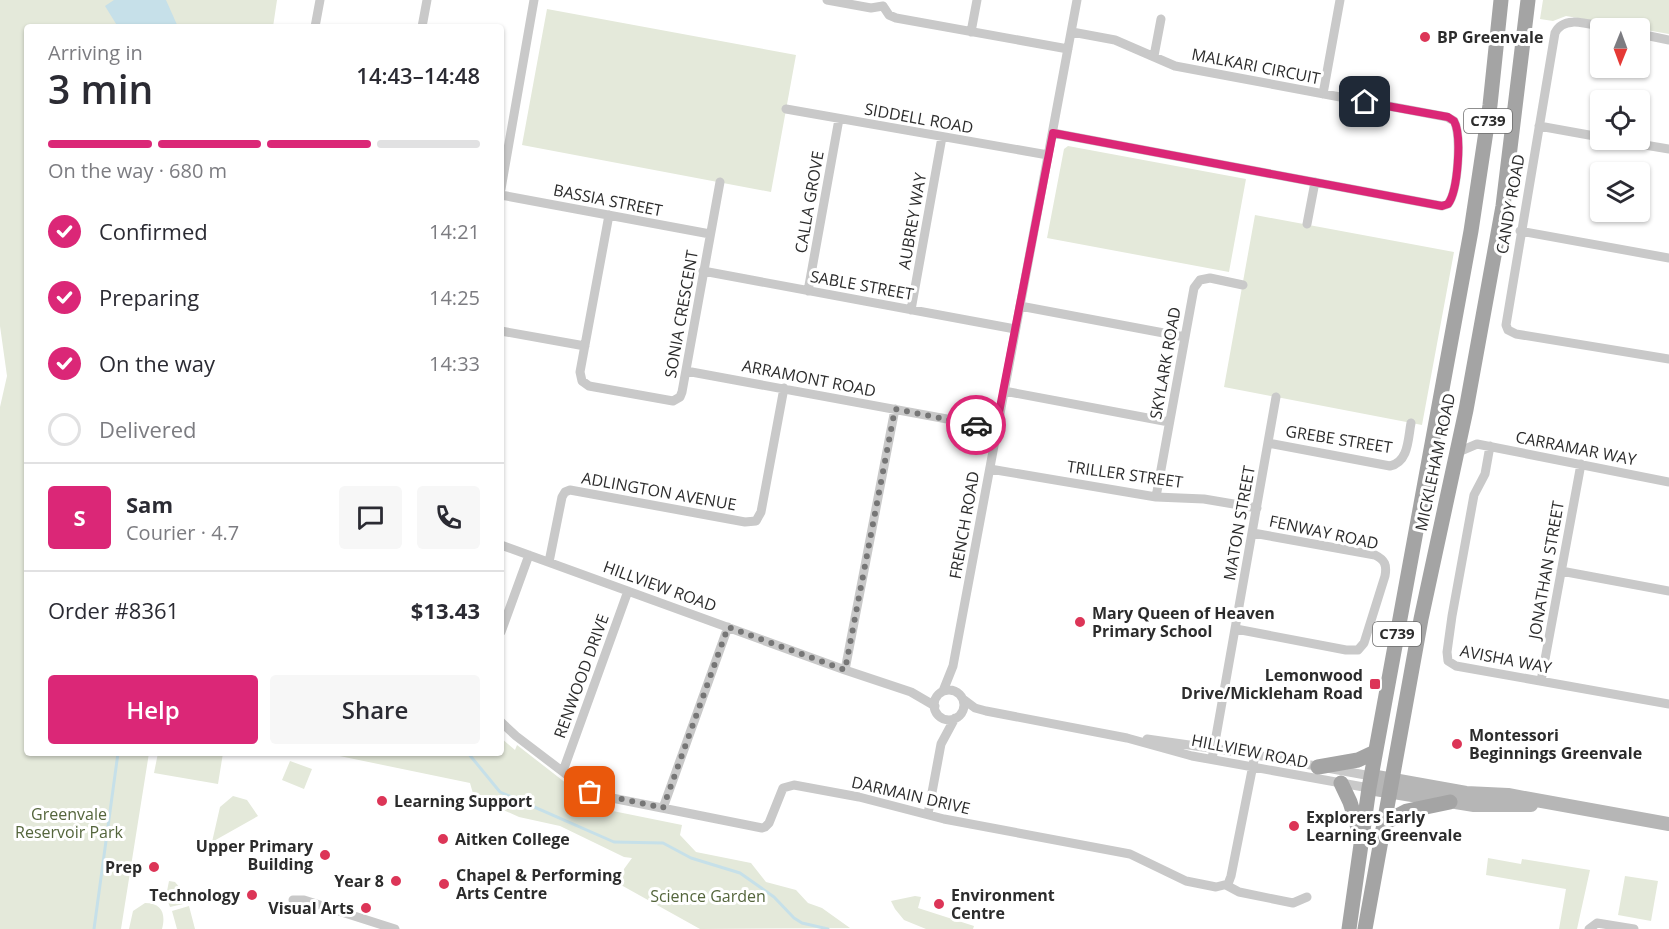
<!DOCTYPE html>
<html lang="en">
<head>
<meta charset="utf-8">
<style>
  body { margin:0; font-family:"Open Sans",sans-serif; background:#f7f7f7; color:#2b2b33; height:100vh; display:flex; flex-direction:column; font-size:22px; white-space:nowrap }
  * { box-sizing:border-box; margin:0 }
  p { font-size:20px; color:#7c7c81 }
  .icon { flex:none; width:33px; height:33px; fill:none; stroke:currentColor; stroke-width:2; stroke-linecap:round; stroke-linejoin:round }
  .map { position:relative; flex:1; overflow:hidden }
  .panel { position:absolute; left:24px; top:24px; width:480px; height:732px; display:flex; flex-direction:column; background:#fff; border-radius:6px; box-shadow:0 2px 4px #0004 }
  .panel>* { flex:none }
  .needle { width:39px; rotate:181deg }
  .fabs { position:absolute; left:1590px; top:18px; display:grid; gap:12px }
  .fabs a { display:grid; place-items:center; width:60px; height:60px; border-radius:6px; background:#fff; box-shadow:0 2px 4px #0004; font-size:30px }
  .pin { position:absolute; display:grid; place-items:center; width:51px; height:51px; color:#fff; margin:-26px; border-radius:12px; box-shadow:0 3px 9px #0006 }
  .courier { position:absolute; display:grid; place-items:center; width:60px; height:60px; margin:-30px; border:4px solid #db2777; border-radius:50%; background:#fff; color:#222; box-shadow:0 2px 8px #0007 }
  .headline em { font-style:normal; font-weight:600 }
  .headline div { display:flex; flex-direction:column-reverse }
  .headline { display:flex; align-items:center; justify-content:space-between; height:102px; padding:0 24px }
  h1 { font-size:39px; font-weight:600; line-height:45px }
  .bar { display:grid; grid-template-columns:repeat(4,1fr); gap:9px 6px; align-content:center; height:72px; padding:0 24px }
  .bar i { height:8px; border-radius:4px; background:#e1e1e2 }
  .bar .on { background:#db2777 }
  .bar p { grid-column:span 4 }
  .line { display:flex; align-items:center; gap:15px; padding:0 24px; border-top:2px solid #e1e1e2 }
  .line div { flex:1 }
  .round { display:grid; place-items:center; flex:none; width:63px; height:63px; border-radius:6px; background:#f7f7f7 }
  ol { padding:0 24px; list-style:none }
  li { display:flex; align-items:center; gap:18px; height:66px }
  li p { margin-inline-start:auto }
  li .icon { padding:6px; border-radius:50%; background:#db2777; color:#fff; stroke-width:4 }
  li:last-child { color:#7c7c81 }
  li i { width:33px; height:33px; border:3px solid #e1e1e2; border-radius:50% }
  .action { display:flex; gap:12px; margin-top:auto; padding:12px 24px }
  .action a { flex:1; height:69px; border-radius:6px; background:#db2777; color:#fff; font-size:24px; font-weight:600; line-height:69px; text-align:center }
  .action a+a { background:#f7f7f7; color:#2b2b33 }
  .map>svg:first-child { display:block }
  .green { fill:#e4e9da }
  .water { fill:#c6e0e9 }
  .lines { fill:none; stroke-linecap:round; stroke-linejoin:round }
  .stream { stroke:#c6e0e9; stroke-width:3 }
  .street { stroke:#c9c9c9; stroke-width:9 }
  .secondary { stroke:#b6b6b6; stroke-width:14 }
  .primary { stroke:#a4a4a4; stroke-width:15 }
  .done { stroke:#767676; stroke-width:6; stroke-dasharray:0 10.8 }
  .route { stroke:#db2777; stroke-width:8 }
  .poi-dot { fill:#dc3557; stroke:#fff; stroke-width:2 }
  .labels { text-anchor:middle; stroke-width:6; stroke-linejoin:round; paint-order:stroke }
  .shield { fill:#fff; stroke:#6b6b6b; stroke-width:1.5 }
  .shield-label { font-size:15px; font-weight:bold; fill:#2c2c2c }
  .poi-label { font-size:16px; font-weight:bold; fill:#2c2c2c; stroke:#fff; text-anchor:start }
  .street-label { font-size:16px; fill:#2c2c2c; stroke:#fff }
  .park-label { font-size:16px; fill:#54653c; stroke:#fff }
</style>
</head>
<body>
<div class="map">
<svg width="1669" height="929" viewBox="0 0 1669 929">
  <rect width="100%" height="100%" fill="#fff"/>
  <path class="green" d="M0,0h277l-4,27h-246v726h122l-28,176h-121v-522l7,-31 -7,-50z
    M1543,0h126v34l-103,-18 -13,5 -13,-2z
    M547,9l249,46 -25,137 -249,-47z
    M1068,146l178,33 -17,93 -182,-34 17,-89z
    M1255,215l199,37 -32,173 -198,-38z
    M501,738l14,12 2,-5 81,63 84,17 -2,10 16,17 55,11 15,19 30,8 12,13 14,5 28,20 -150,1 -79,-44 3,-16 8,-11 -8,-1 -64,-31 -41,-9 -45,-20 -4,-14 -145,-30h176z
    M158,753h65l-5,31 -64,-11z
    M290,761l22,8 -8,20 -22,-9z
    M233,796l14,4 11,16 -46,26 8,-35z
    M1488,858l33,6 1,-5 68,11 -13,59h-18l7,-40 -80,-14z
    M1625,876l33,5 -7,40 -33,-6z
    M169,881l6,1 17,20 -22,5 -4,-11z
    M915,896l6,1 -3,11 56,18 -1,3h-47l-22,-9 -9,-11 -4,-8z
    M145,903c17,0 21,11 17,26h-33l4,-18z
    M189,906l6,23h-18l-5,-18z"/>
  <path class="water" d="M114,0h52l12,27h-60l-13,-21z"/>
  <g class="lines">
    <path class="stream" d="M468,753l32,39 114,50 49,1 28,15 49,15 34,24 20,21 8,5 26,6
      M94,929l24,-176"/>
    <path class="street" d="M827,0l44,8 12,-2
      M883,6l6,9 7,3 172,31
      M315,27l5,-27
      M422,27l5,-27
      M1607,28c-17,-3 -43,-14 -52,5l-49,292 2,5 8,4 153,25
      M971,32l6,-32
      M1640,34l29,6
      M1154,56l7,-37
      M1323,94l17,-94
      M786,109l262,46
      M1539,126l61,11
      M1053,133l389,73 6,-2c10,-13 14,-69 6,-83l-7,-4 -272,-51 -60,-26 -43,-8
      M1615,140l54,9
      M501,189l33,-189
      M501,195l209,39
      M609,215l-29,157 2,9 7,5 84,15 7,-4 2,-5 38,-210
      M1307,224l8,-42
      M1520,231l149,27
      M703,271l312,58
      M808,291l31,-172
      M1020,306l165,31
      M911,310l31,-173
      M501,331l84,15
      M686,371l310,57
      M1004,391l165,31
      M1268,443l122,23c19,-4 18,-28 21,-43
      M1490,446l-5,28 -11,21 -22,121 -5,36 1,9 8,5 213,38
      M1456,453l21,-9 192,38
      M990,469l166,28 48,2 53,9
      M1156,497l38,-209 6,-8 10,-2 33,7
      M501,545l344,125 66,22 24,14
      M549,562l13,-65 3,-5 5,-2 175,32 11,-1 5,-9 23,-124
      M1561,571l108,20
      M1236,629l110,21h12l6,-7 21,-67c2,-11 0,-16 -10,-21l-122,-22
      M501,632l28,-77
      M845,670l50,-261
      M1541,681l40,-217
      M934 705a15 15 0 1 1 30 0a15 15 0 1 1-30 0Z
      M943,691l10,-25 124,-666
      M963,699l12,9 11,3 141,27 65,18 177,32
      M501,722l15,14 76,58 170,34 3,-1 4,-4 14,-35 11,-3 65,12 85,22 186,35 56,27 30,6 12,-3 3,-8 24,-121
      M1147,739l98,14 126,23
      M1212,759l64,-362
      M563,771l65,-180
      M663,808l65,-181
      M928,814l13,-70 14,-26
      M1226,885l13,7 54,11 14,-6
      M293,900h11l91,29
      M1589,929l8,-6 37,6"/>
    <path class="secondary" d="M1371,776l95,17 42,2 161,29
      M1369,788l105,17h57"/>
    <path class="primary" d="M1318,767l40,-7 17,-8
      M1341,783l9,19 10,32
      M1384,823l23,-12 43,-9
      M1349,929l20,-141 102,-557 19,-126 11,-105
      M1365,929l56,-310 45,-209 37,-204 25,-206"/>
  </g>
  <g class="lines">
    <path class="done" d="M590,792l73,16 65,-181 117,43 50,-261 81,16"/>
    <path class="route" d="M976,425l20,3 57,-295 389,73 6,-2c10,-13 14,-69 6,-83l-6,-4 -83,-15"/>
  </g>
  <g class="poi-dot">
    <circle cx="1425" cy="37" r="6"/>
    <circle cx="1080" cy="622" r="6"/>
    <rect x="1369" y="678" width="12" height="12" rx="3"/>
    <circle cx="1457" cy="744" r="6"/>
    <circle cx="382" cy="801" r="6"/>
    <circle cx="1294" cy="826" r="6"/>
    <circle cx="443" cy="839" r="6"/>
    <circle cx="325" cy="855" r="6"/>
    <circle cx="154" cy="867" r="6"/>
    <circle cx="396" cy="881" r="6"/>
    <circle cx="444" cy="884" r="6"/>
    <circle cx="252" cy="895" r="6"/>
    <circle cx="939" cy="904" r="6"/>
    <circle cx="366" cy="908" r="6"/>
  </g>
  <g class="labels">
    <g class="shield">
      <rect x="1464" y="109" width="48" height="24" rx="4.5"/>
      <rect x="1373" y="622" width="48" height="24" rx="4.5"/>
    </g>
    <g class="shield-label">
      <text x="1488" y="126">C739</text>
      <text x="1397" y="639">C739</text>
    </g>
    <g class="poi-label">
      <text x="1437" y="43">BP Greenvale</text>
      <text x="1092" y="619">Mary Queen of Heaven<tspan x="1092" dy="18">Primary School</tspan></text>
      <text x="1363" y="681" text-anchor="end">Lemonwood<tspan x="1363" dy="18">Drive/Mickleham Road</tspan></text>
      <text x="1469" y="741">Montessori<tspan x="1469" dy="18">Beginnings Greenvale</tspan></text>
      <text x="394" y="807">Learning Support</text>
      <text x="1306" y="823">Explorers Early<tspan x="1306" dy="18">Learning Greenvale</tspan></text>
      <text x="455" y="845">Aitken College</text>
      <text x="313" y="852" text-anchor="end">Upper Primary<tspan x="313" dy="18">Building</tspan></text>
      <text x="142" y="873" text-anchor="end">Prep</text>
      <text x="456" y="881">Chapel &amp; Performing<tspan x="456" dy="18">Arts Centre</tspan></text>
      <text x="384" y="887" text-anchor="end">Year 8</text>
      <text x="240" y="901" text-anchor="end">Technology</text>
      <text x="951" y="901">Environment<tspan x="951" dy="18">Centre</tspan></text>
      <text x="354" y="914" text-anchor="end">Visual Arts</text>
    </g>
    <g class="street-label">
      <text transform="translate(1256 66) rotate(11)" y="6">MALKARI CIRCUIT</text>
      <text transform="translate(919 118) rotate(10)" y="6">SIDDELL ROAD</text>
      <text transform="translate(608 200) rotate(11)" y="6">BASSIA STREET</text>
      <text transform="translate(809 202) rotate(-80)" y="6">CALLA GROVE</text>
      <text transform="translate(1510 204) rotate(-80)" y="6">CANDY ROAD</text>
      <text transform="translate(912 221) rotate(-80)" y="6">AUBREY WAY</text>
      <text transform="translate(862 285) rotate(10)" y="6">SABLE STREET</text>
      <text transform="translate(681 314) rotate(-80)" y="6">SONIA CRESCENT</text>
      <text transform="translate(1165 363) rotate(-80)" y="6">SKYLARK ROAD</text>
      <text transform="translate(809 378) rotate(11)" y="6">ARRAMONT ROAD</text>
      <text transform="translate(1339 439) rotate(9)" y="6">GREBE STREET</text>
      <text transform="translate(1576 448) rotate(11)" y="6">CARRAMAR WAY</text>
      <text transform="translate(1435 462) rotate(-78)" y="6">MICKLEHAM ROAD</text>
      <text transform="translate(1125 474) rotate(8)" y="6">TRILLER STREET</text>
      <text transform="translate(659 491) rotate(10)" y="6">ADLINGTON AVENUE</text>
      <text transform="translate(1239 523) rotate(-80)" y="6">MATON STREET</text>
      <text transform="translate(964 525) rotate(-80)" y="6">FRENCH ROAD</text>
      <text transform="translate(1324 532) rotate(12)" y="6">FENWAY ROAD</text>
      <text transform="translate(1546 570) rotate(-80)" y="6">JONATHAN STREET</text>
      <text transform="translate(660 586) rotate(20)" y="6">HILLVIEW ROAD</text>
      <text transform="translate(1506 659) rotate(11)" y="6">AVISHA WAY</text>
      <text transform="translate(581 676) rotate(-70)" y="6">RENWOOD DRIVE</text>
      <text transform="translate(1250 751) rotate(11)" y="6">HILLVIEW ROAD</text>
      <text transform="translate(911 795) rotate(13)" y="6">DARMAIN DRIVE</text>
    </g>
    <g class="park-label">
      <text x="69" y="820">Greenvale<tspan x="69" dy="18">Reservoir Park</tspan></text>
      <text x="708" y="902">Science Garden</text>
    </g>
  </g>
</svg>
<div class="fabs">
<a><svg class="needle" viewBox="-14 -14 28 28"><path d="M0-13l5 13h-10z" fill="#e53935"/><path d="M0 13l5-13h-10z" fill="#7c7c81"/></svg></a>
<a><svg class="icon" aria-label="locate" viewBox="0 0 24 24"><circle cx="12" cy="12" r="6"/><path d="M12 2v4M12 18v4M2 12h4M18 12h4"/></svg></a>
<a><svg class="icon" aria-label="layers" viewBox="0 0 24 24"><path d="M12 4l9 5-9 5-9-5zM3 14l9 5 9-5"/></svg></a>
</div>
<div class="pin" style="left:590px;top:792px;background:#ea580c"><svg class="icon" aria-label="bag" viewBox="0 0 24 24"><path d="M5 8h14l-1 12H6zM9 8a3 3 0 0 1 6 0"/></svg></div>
<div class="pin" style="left:1365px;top:102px;background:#1f2937"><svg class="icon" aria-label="home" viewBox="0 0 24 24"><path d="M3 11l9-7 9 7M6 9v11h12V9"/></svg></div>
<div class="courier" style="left:976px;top:425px"><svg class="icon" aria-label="car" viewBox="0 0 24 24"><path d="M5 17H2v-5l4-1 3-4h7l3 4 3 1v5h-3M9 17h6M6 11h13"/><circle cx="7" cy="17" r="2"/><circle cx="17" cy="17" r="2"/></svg></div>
<section class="panel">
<div class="headline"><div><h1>3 min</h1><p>Arriving in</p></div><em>14:43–14:48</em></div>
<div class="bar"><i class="on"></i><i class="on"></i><i class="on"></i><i></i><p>On the way · 680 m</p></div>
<ol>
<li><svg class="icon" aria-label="check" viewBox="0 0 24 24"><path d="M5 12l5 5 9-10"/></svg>Confirmed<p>14:21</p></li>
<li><svg class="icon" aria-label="check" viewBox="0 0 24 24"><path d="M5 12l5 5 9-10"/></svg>Preparing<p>14:25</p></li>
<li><svg class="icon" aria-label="check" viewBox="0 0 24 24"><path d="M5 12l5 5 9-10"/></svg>On the way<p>14:33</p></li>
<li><i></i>Delivered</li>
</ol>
<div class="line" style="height:108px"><b class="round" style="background:#db2777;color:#fff">S</b><div><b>Sam</b><p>Courier · 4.7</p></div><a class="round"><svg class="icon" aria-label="chat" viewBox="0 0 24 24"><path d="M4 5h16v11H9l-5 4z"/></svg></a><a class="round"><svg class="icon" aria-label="phone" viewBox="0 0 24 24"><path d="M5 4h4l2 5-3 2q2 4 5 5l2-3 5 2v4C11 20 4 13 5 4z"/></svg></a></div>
<div class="line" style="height:78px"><div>Order #8361</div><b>$13.43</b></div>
<div class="action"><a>Help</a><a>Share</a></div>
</section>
</div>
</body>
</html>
